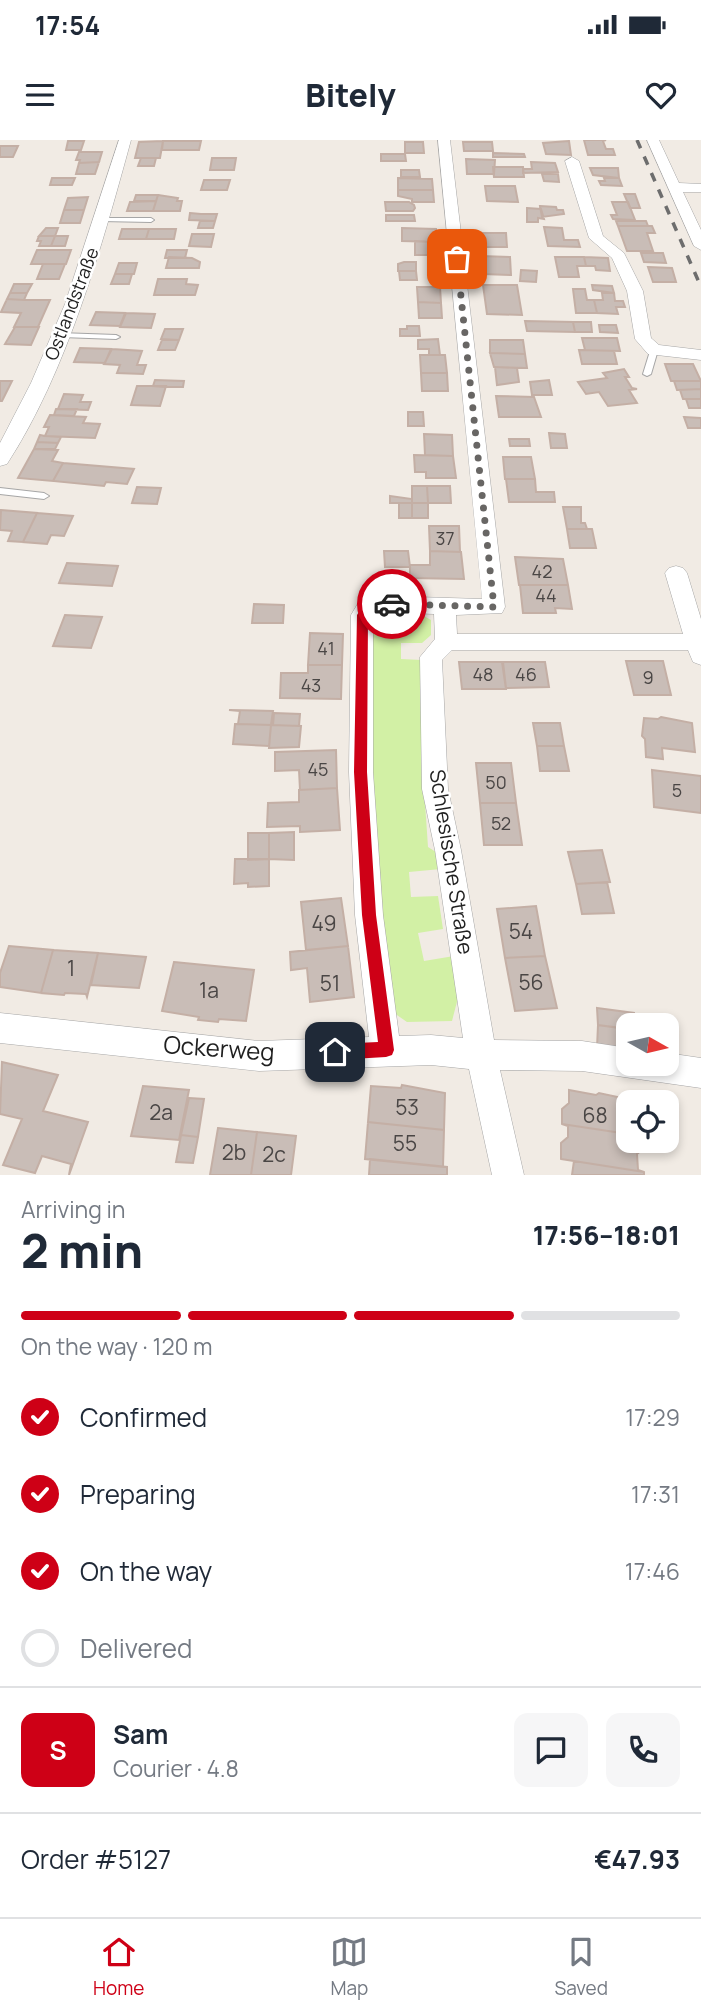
<!DOCTYPE html>
<html lang="en">
<head>
<meta charset="utf-8">
<style>
  body { margin:0; font-family:Manrope,sans-serif; background:#f6f6f7; color:#1f2937; height:100vh; display:flex; flex-direction:column; font-size:26px; white-space:nowrap }
  * { box-sizing:border-box; margin:0 }
  p { font-size:23px; color:#747a83 }
  .icon { flex:none; width:38px; height:38px; fill:none; stroke:currentColor; stroke-width:2; stroke-linecap:round; stroke-linejoin:round }
  .map { position:relative; height:1035px; overflow:hidden }
  .side { display:flex; flex-direction:column; background:#fff; flex:1 }
  .side>* { flex:none }
  .needle { width:46px; rotate:98deg }
  .controls { position:absolute; left:616px; top:873px; display:grid; gap:14px }
  .controls a { display:grid; place-items:center; width:63px; height:63px; border-radius:14px; background:#fff; box-shadow:0 4px 10px #0003; font-size:35px }
  .pin { position:absolute; display:grid; place-items:center; width:60px; height:60px; color:#fff; margin:-30px; border-radius:14px; box-shadow:0 4px 10px #0006 }
  .courier { position:absolute; display:grid; place-items:center; width:70px; height:70px; margin:-35px; border:5px solid #ce0016; border-radius:50%; background:#fff; color:#222; box-shadow:0 2px 9px #0007 }
  .headline em { font-style:normal; font-weight:800 }
  .headline div { display:flex; flex-direction:column-reverse }
  .headline { display:flex; align-items:center; justify-content:space-between; height:119px; padding:0 21px }
  h1 { font-size:46px; font-weight:800; line-height:52px }
  .bar { display:grid; grid-template-columns:repeat(4,1fr); gap:10px 7px; align-content:center; height:84px; padding:0 21px }
  .bar i { height:9px; border-radius:5px; background:#e0e1e3 }
  .bar .current { background:#ce0016 }
  .bar p { grid-column:span 4 }
  .line { display:flex; align-items:center; gap:18px; padding:0 21px; border-top:2px solid #e0e1e3 }
  .line div { flex:1 }
  .round { display:grid; place-items:center; flex:none; width:74px; height:74px; border-radius:14px; background:#f6f6f7 }
  ol { padding:0 21px; list-style:none }
  li { display:flex; align-items:center; gap:21px; height:77px }
  li p { margin-inline-start:auto }
  li .icon { padding:7px; border-radius:50%; background:#ce0016; color:#fff; stroke-width:4 }
  li:last-child { color:#747a83 }
  li i { width:38px; height:38px; border:4px solid #e0e1e3; border-radius:50% }
  .status { display:flex; justify-content:space-between; align-items:center; height:49px; padding:0 35px; background:#fff; direction:ltr }
  .status svg { height:19px; fill:currentColor }
  header { display:flex; justify-content:space-between; align-items:center; height:91px; padding:0 21px; background:#fff; font-size:32px; font-weight:800 }
  .tabs { display:flex; justify-content:space-around; align-items:center; height:98px; border-top:2px solid #e0e1e3; background:#fff; font-size:19px; color:#747a83 }
  .tabs a { display:grid; justify-items:center; gap:4px }
  .tabs .current { color:#ce0016 }
  .map>svg:first-child { display:block }
  .grass { fill:#d2f0a5 }
  .building { fill:#c9bdb7; stroke:#c4afa5; stroke-width:2 }
  .lines { fill:none; stroke-linecap:round; stroke-linejoin:round }
  .service-casing { stroke:#a6a6a6; stroke-width:2 }
  .minor-casing { stroke:#a6a6a6; stroke-width:1 }
  .service { fill:#fff; fill-rule:evenodd }
  .minor { fill:#fff; fill-rule:evenodd }
  .rail { stroke:#6d6d6d; stroke-width:3.5; stroke-dasharray:9 9; stroke-linecap:butt }
  .route { fill:#ce0016 }
  .done { stroke:#686664; stroke-width:7; stroke-dasharray:0 12.6 }
  .labels { text-anchor:middle; stroke-width:5; stroke-linejoin:round; paint-order:stroke }
  .far-street-label { font-size:18px; fill:#1f1f1f; stroke:#fff }
  .number-label { font-size:18px; fill:#4a4645 }
  .street-label { font-size:21px; fill:#1f1f1f; stroke:#fff }
  .near-number-label { font-size:21px; fill:#4a4645 }
  .near-street-label { font-size:24px; fill:#1f1f1f; stroke:#fff }
</style>
</head>
<body>
<div class="status"><b>17:54</b><svg viewBox="0 0 49 12"><path d="M0 12V9h3v3zM5 12V6h3v6zM10 12V3h3v9zM15 12V0h3v12zM26 1h20v11H26zM47 4h2v5h-2z"/></svg></div>
<header><svg class="icon" aria-label="menu" viewBox="0 0 24 24"><path d="M4 6h16M4 12h16M4 18h16"/></svg>Bitely<svg class="icon" aria-label="heart" viewBox="0 0 24 24"><path d="M12 20l-8-8c-3-5 5-10 8-4 3-6 11-1 8 4z"/></svg></header>
<div class="map">
<svg width="701" height="1035" viewBox="0 0 701 1035">
  <rect width="100%" height="100%" fill="#f1ebe4"/>
  <path class="grass" d="M386,470l29,1 16,9v15l-9,8h-21v16l21,1 2,128 4,59 11,7 2,15 -32,3 2,25 27,-1 5,33 -25,4 6,28 30,-5 6,34 -8,31 -45,1 -13,-9 -14,-97 -9,-146 1,-154z"/>
  <path class="building" d="M584,0h22l-3,1 3,8h7l2,6h-27z
    M68,1h16l-3,9h-15z
    M163,1l-3,17h-25l4,-16z
    M163,1h38l-2,9h-37z
    M569,1l2,14 -25,-1 -3,-11z
    M405,2h18l1,11h-19z
    M463,2h29l1,9h-29z
    M0,6h18l-5,11h-13z
    M79,12h23l-3,10 -20,1 1,-3h-4z
    M493,13l31,1 1,3h-32z
    M381,14h24l1,7h-25z
    M141,18h15l-2,8h-16z
    M212,18h24l-2,12h-24z
    M466,19l29,1 -1,14h-27z
    M99,22l-4,12h-19l3,-11z
    M531,22l24,1 3,9 -35,1v-4h9z
    M493,27h30l1,10h-30z
    M590,28h28l1,10 -26,-3z
    M401,30h18l1,7h-19z
    M542,34h16l1,8 -15,-1z
    M52,38h23l-3,7h-22z
    M398,38l34,1 1,11h-35z
    M604,38h15l3,8 -21,-1 -2,-4h6z
    M204,40h26l-3,10h-26z
    M485,46h30l3,16 -31,-1z
    M398,50h35l1,12h-22v-3l-14,-3z
    M624,54h11l5,14h-10z
    M136,55h22l-2,6h-22z
    M158,55l20,3 -1,3h5l-2,10h-27z
    M88,57l-4,13h-20l4,-12z
    M156,61l-3,10h-26l3,-9z
    M385,62h24l5,3 1,3 -2,3h-27z
    M612,62h16l7,18 -22,-1 -2,-4h6z
    M540,66l16,1 1,3h6l1,4 -22,3z
    M527,68l14,1 3,10 -6,-1v4h-11z
    M64,70h20l-4,13h-20z
    M190,73l11,1h16l-2,7 -26,-1z
    M386,75h28l1,6h-29z
    M200,81h15l-2,7h-15z
    M616,81h30l2,5h-30z
    M618,86h34l3,7h-8l6,18h-26z
    M544,87l18,1 2,12h14l2,7 -32,-1z
    M46,88h12l-3,8h-16z
    M402,88l34,1 1,13 -35,-1z
    M122,89h27l-3,10h-27z
    M149,89h27l-2,10h-28z
    M478,93h28l1,14h-27z
    M192,94h22l-3,13 -22,-1z
    M39,96h16l-4,10h-12l2,-5h-4z
    M55,96h13l-3,10h-14z
    M415,101l21,1 1,13h-22z
    M37,110h34l-5,14h-35z
    M167,110h20l-2,8h-20z
    M641,113h22l3,10 -22,-1z
    M480,116l30,1 1,18 -28,-1z
    M169,117l23,1 8,4 -1,6h-33z
    M555,117h29l2,9h-9l2,11h-20z
    M584,117l24,1 2,13 -14,-1 -1,-4h-9z
    M404,122h12v9h-18v-7z
    M119,123h18l-3,11h-19z
    M43,124h22l-6,15h-22z
    M648,127l24,1 4,14h-23z
    M521,130l16,1 -1,11 -16,-1z
    M399,131h17l1,9h-17z
    M115,134h17l-3,10h-18z
    M158,139h29l-1,5 12,1 -3,10h-41z
    M14,144h18l-5,9h-17z
    M483,145h34l5,30 -35,-1z
    M592,145l20,1 2,7 -21,-3z
    M417,147h23l1,16 -23,-1z
    M573,149h12l2,11h7l3,13h-21z
    M10,153h17l-3,7 -17,-1z
    M602,153h12l1,8h8l2,6h-9l2,7 -21,-1 -3,-13h9z
    M7,159l17,1h26l-12,27h-24l7,-14 -20,-1z
    M418,162l23,1 1,15h-23z
    M96,172l29,1 -5,13 -30,-1z
    M126,173l29,1 -4,14 -31,-1z
    M525,181l48,1 2,10 -48,-1z
    M573,182h18l1,10h-17z
    M599,185h17l2,8 -18,-1z
    M407,186h12l1,10h-20v-7h7z
    M15,187h24l-8,18 -26,-1z
    M165,189h18l-4,11 -18,-1z
    M582,198h35l3,13 -41,-1h6z
    M438,199l2,16h-11v-6h-11v-9z
    M162,200h17l-4,10h-17z
    M490,200h33l2,14 -35,-1z
    M80,208l31,1 -6,14 -31,-1z
    M112,209l30,2 -5,14h9l-3,9 -26,-1 3,-8 -16,-1z
    M579,210l41,1h-6l3,13h-35z
    M490,213l35,1 2,14 -33,-1z
    M420,215h25l2,18h-26z
    M665,224h28l8,17h-30z
    M495,227l22,1 2,14 -22,3z
    M624,229l5,8h-4l7,11 5,1 -8,1 8,13 -29,3 -9,-14 -13,2 -8,-12 29,-4 -4,-5z
    M421,233h26l1,18h-26z
    M155,240l29,1 -1,6h-18l-12,-1z
    M549,240l3,15h-20l-2,-13z
    M0,241h12l-10,20h-2z
    M671,241h30v8l-24,1 -3,-9z
    M137,246h29l-6,20 -29,-1z
    M701,249v10h-18l-3,-9h-3z
    M64,254l19,1 -3,7h11l-3,8 -30,-1z
    M496,256l38,1 7,20h-42z
    M683,259h18v9h-12l-3,-9z
    M56,269h21l-3,7 -20,-1z
    M408,272h15l1,14h-16z
    M50,275l36,2 -3,6 17,1 -5,14 -50,-2 4,-9h-5z
    M684,277l17,1v10h-13z
    M549,293l16,1 2,14h-16z
    M424,294l28,1 1,21 -28,-1z
    M40,295l5,1 16,1 -3,6 -21,-1z
    M509,299h20l1,7h-20z
    M37,302l21,1 -3,6h-21z
    M34,309l24,1 -6,11 11,2 -10,18 -35,-3z
    M414,315l39,1 3,22h-30v-6h-11z
    M503,317h28l4,22h-30z
    M63,323l71,6 -7,15 -21,-2 -2,4 -51,-5z
    M506,339h29l1,13h18l1,10h-46z
    M412,346h15l1,17h-16z
    M427,346h23l1,17h-23z
    M137,347l24,1 -4,16 -25,-1z
    M390,356l22,3v4h-22z
    M399,363h13v15h-13z
    M412,363h16v15h-16z
    M563,367h18v16h4l2,6h-20z
    M1,370l36,3 -14,29 -15,-1 4,-10 -12,-1z
    M37,373l36,3 -9,20 -13,-1 -4,9 -24,-2z
    M429,386h30l1,26 -30,-1z
    M567,389h25l4,19h-26z
    M384,411h24l2,16h-25z
    M430,411l31,1 3,27 -54,-1v-13h20z
    M515,417l48,2 5,26h-49z
    M67,423l51,3 -6,20 -53,-3z
    M520,445h48l4,24 -17,-1 1,5h-33z
    M254,464l30,1 -1,18h-31z
    M65,475l37,2 -11,31 -38,-2z
    M310,493l33,1 -1,31h-34z
    M626,521h37l8,34h-37z
    M459,522h43l4,27h-44z
    M503,522h42l4,25 -43,1z
    M308,525h34l-1,34 -61,-1 1,-25h27z
    M229,570l44,1 -2,14 -33,-1 2,-13z
    M274,573l26,1 -1,12 -26,-1z
    M661,577l31,6 3,29 -33,-4 1,11 -17,-2 -1,-18 -3,-3 2,-18 14,1z
    M533,583h27l4,23h-27z
    M235,584l36,1 -2,21 -36,-2z
    M271,585l30,1 -2,21 -30,1z
    M537,606h27l5,25h-29z
    M336,610l1,38 -37,2 -1,-20 -24,1v-19z
    M476,623h35l5,40h-36z
    M652,630l49,6v37l-47,-6z
    M337,648l3,42 -40,2v-6l-33,1 1,-24 31,-1v-12z
    M480,663h36l6,42h-38z
    M294,692v28l-25,-1v-26z
    M248,693h21v26l-21,1z
    M602,710l8,32 -34,2 -8,-32z
    M235,719h34v27l-21,1v-4l-14,1z
    M607,742l7,31 -32,1 -6,-30z
    M341,758l7,48 -42,4 -5,-48z
    M536,766l9,50 -40,2 -8,-49z
    M9,806l44,4 -12,43 -41,-6v-14z
    M348,806l6,51 -44,5 -3,-34 -16,2 -1,-18z
    M53,810l45,3 -11,44 -1,-3 -21,-1 -1,2 -23,-2z
    M98,813l48,4 -7,31 -48,-3z
    M545,816l12,52 -42,3 -10,-53z
    M174,822l80,8 -8,51 -27,-2 -1,3 -20,-2 1,-3 -37,-6z
    M597,868l37,5 1,13h-7v3l-30,-4z
    M598,885l30,4v23l-31,-4z
    M2,922l56,13 -15,36 45,11 -19,53 2,-11 -29,-8 -7,17 -32,-8 19,-46 -22,-5z
    M402,945l43,8 -1,37 -76,-8 3,-36 30,2z
    M143,946l46,4 -10,50 -48,-4z
    M569,950l27,5 3,-2 37,8 -8,1v32l-66,-10v-15l7,-6z
    M189,958l15,1 -6,38 -17,-2z
    M368,982l76,8 -1,37 -78,-8z
    M562,984l66,10v7h22v9l-7,-1 -6,5 1,16 6,2 -83,-13v-16l7,-6v-11z
    M218,988l39,4 -6,43h-41z
    M257,992l39,4 -5,39h-40z
    M181,995l17,2 -5,26 -17,-1z
    M370,1019l77,8v8h-78z
    M561,1019l83,13v3h-72l2,-14z"/>
  <g class="lines">
    <defs>
      <path id="service" d="M103,78h48l3,2 -3,2 -50,-1 -1,-1z
        M59,193l57,2 4,2 -4,2 -54,-2 -4,-2z
        M651,208h6l1,2 -7,24 -4,2 -4,-2z
        M0,348l44,5 5,3 -5,3 -44,-5z"/>
      <path id="minor" d="M119,0h12c-29,106 -64,232 -124,324l-7,2v-23l31,-60 34,-79z
        M438,0h12l55,467 -3,6 -46,2 1,19h226l-18,-61 4,-5 7,-2 7,2 4,5 14,46v46l-8,-3 -5,-12h-236l-10,10 6,129 13,61 33,190 88,1 46,7v16h39v-11l34,5v30l-119,-17 -82,-1 24,105h-32l-23,-106 -38,-4 -172,6 -259,-28v-30l259,28 110,-4 -14,-122 -6,-143 2,-157 9,-15 23,-4 99,3zM383,472l51,2 1,25 -15,18 2,132 13,61 28,188 -32,-3 -32,1 -16,-121 -10,-143v-156z
        M647,0h12l20,43 22,1v8h-18l18,38v20l-7,-4z
        M572,17l7,4 24,75 21,17 19,38 8,47 8,7 42,5v10l-53,-6 -13,-15 -8,-48 -15,-33 -23,-20 -24,-77z"/>
    </defs>
    <use href="#service" class="service-casing"/>
    <use href="#minor" class="minor-casing"/>
    <use href="#service" class="service"/>
    <use href="#minor" class="minor"/>
    <path class="rail" d="M637,0l64,147"/>
  </g>
  <path class="route" d="M392,460l5,4 -1,3 -24,3 -4,6 -1,156 9,143 18,135 -2,5 -6,2 -51,3 -5,-3 -2,-5 2,-5 5,-3 43,-2 -16,-127 -8,-143 3,-157 8,-12z"/>
  <g class="lines">
    <path class="done" d="M392,464l102,3 -37,-348"/>
  </g>
  <g class="labels">
    <g class="far-street-label">
      <text transform="translate(72 164) rotate(-69)" y="6">Ostlandstraße</text>
    </g>
    <g class="number-label">
      <text x="445" y="405">37</text>
      <text x="542" y="438">42</text>
      <text x="546" y="462">44</text>
      <text x="326" y="515">41</text>
      <text x="483" y="541">48</text>
      <text x="526" y="541">46</text>
      <text x="648" y="544">9</text>
      <text x="311" y="552">43</text>
      <text x="318" y="636">45</text>
      <text x="496" y="649">50</text>
      <text x="677" y="657">5</text>
      <text x="501" y="690">52</text>
    </g>
    <g class="street-label">
      <text transform="translate(451 722) rotate(81)" y="7">Schlesische Straße</text>
    </g>
    <g class="near-number-label">
      <text x="324" y="791">49</text>
      <text x="521" y="799">54</text>
      <text x="71" y="836">1</text>
      <text x="531" y="850">56</text>
      <text x="330" y="851">51</text>
      <text x="209" y="858">1a</text>
      <text x="407" y="975">53</text>
      <text x="161" y="980">2a</text>
      <text x="595" y="983">68</text>
      <text x="405" y="1011">55</text>
      <text x="234" y="1020">2b</text>
      <text x="274" y="1022">2c</text>
    </g>
    <g class="near-street-label">
      <text transform="translate(219 909) rotate(4)" y="8">Ockerweg</text>
    </g>
  </g>
</svg>
<div class="controls">
<a><svg class="needle" viewBox="-14 -14 28 28"><path d="M0-13l5 13h-10z" fill="#e53935"/><path d="M0 13l5-13h-10z" fill="#747a83"/></svg></a>
<a><svg class="icon" aria-label="locate" viewBox="0 0 24 24"><circle cx="12" cy="12" r="6"/><path d="M12 2v4M12 18v4M2 12h4M18 12h4"/></svg></a>
</div>
<div class="pin" style="left:457px;top:119px;background:#ea580c"><svg class="icon" aria-label="bag" viewBox="0 0 24 24"><path d="M5 8h14l-1 12H6zM9 8a3 3 0 0 1 6 0"/></svg></div>
<div class="pin" style="left:335px;top:912px;background:#1f2937"><svg class="icon" aria-label="home" viewBox="0 0 24 24"><path d="M3 11l9-7 9 7M6 9v11h12V9"/></svg></div>
<div class="courier" style="left:392px;top:464px"><svg class="icon" aria-label="car" viewBox="0 0 24 24"><path d="M5 17H2v-5l4-1 3-4h7l3 4 3 1v5h-3M9 17h6M6 11h13"/><circle cx="7" cy="17" r="2"/><circle cx="17" cy="17" r="2"/></svg></div>
</div>
<section class="side">
<div class="headline"><div><h1>2 min</h1><p>Arriving in</p></div><em>17:56–18:01</em></div>
<div class="bar"><i class="current"></i><i class="current"></i><i class="current"></i><i></i><p>On the way · 120 m</p></div>
<ol>
<li><svg class="icon" aria-label="check" viewBox="0 0 24 24"><path d="M5 12l5 5 9-10"/></svg>Confirmed<p>17:29</p></li>
<li><svg class="icon" aria-label="check" viewBox="0 0 24 24"><path d="M5 12l5 5 9-10"/></svg>Preparing<p>17:31</p></li>
<li><svg class="icon" aria-label="check" viewBox="0 0 24 24"><path d="M5 12l5 5 9-10"/></svg>On the way<p>17:46</p></li>
<li><i></i>Delivered</li>
</ol>
<div class="line" style="height:126px"><b class="round" style="background:#ce0016;color:#fff">S</b><div><b>Sam</b><p>Courier · 4.8</p></div><a class="round"><svg class="icon" aria-label="chat" viewBox="0 0 24 24"><path d="M4 5h16v11H9l-5 4z"/></svg></a><a class="round"><svg class="icon" aria-label="phone" viewBox="0 0 24 24"><path d="M5 4h4l2 5-3 2q2 4 5 5l2-3 5 2v4C11 20 4 13 5 4z"/></svg></a></div>
<div class="line" style="height:91px"><div>Order #5127</div><b>€47.93</b></div>
</section>
<nav class="tabs">
<a class="current"><svg class="icon" aria-label="home" viewBox="0 0 24 24"><path d="M3 11l9-7 9 7M6 9v11h12V9"/></svg>Home</a>
<a><svg class="icon" aria-label="map" viewBox="0 0 24 24"><path d="M3 6l6-2 6 2 6-2v14l-6 2-6-2-6 2zM9 4v14M15 6v14"/></svg>Map</a>
<a><svg class="icon" aria-label="saved" viewBox="0 0 24 24"><path d="M7 4h10v16l-5-4-5 4z"/></svg>Saved</a>
</nav>
</body>
</html>
